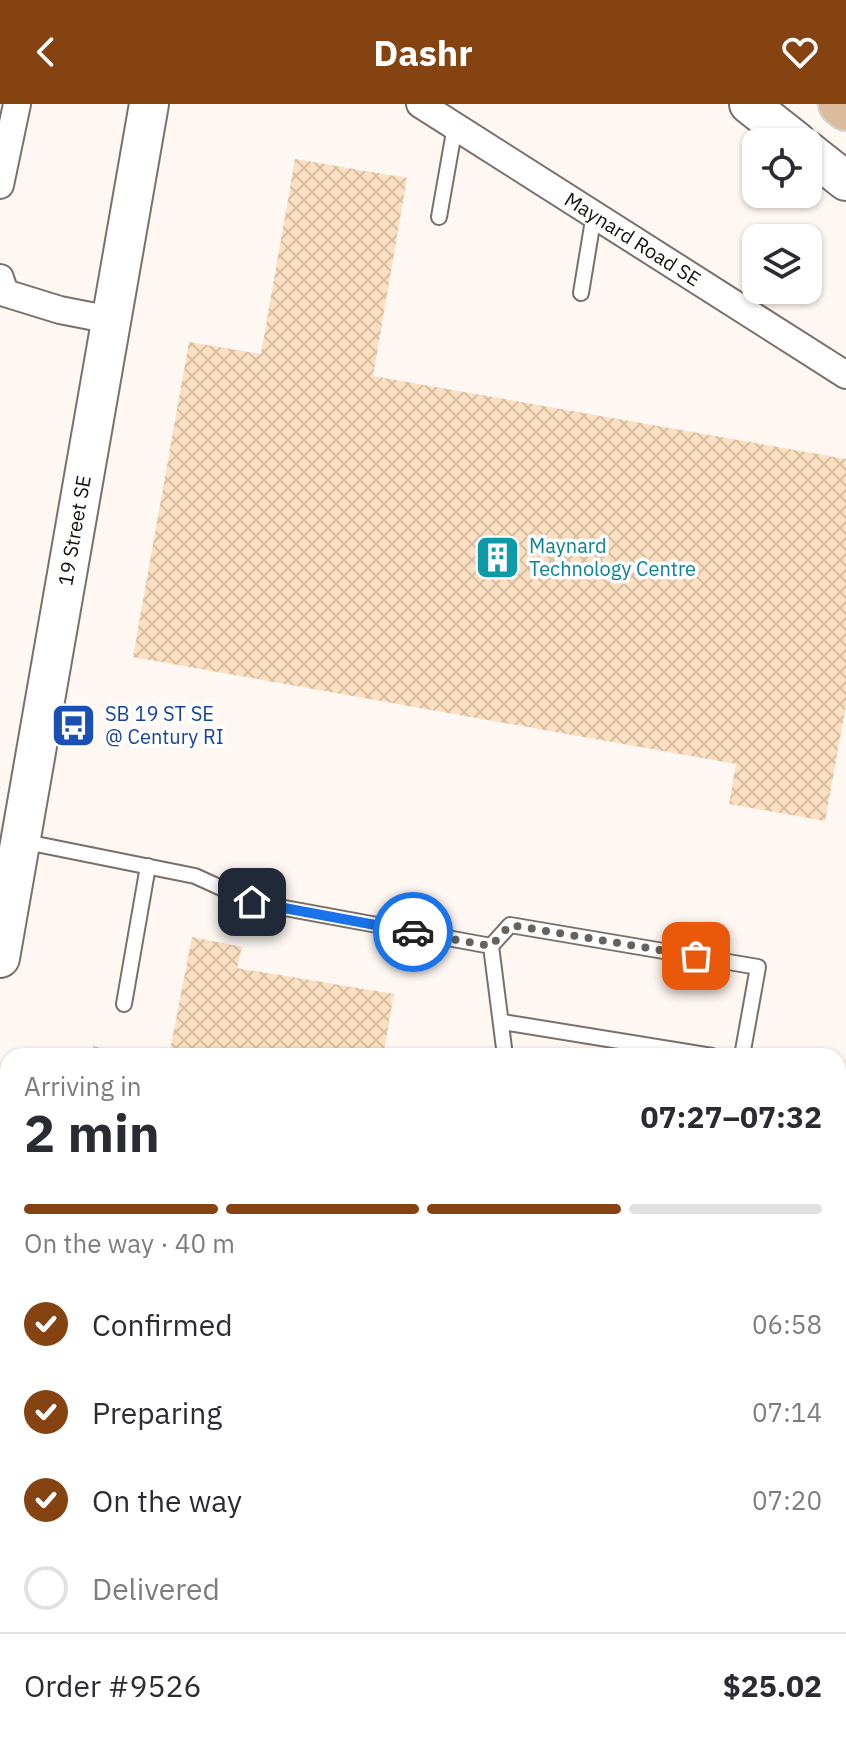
<!DOCTYPE html>
<html lang="en">
<head>
<meta charset="utf-8">
<style>
  body { margin:0; font-family:"IBM Plex Sans",sans-serif; background:#f2f2f3; color:#2b2b33; height:100vh; display:flex; flex-direction:column; font-size:30px; white-space:nowrap }
  * { box-sizing:border-box; margin:0 }
  p { font-size:26px; color:#7c7c81 }
  .icon { flex:none; width:44px; height:44px; fill:none; stroke:currentColor; stroke-width:2; stroke-linecap:round; stroke-linejoin:round }
  .map { position:relative; flex:1; overflow:hidden }
  .sheet { position:absolute; left:0px; top:944px; width:846px; height:704px; display:flex; flex-direction:column; background:#fff; border-radius:24px 24px 0 0; box-shadow:0 2px 6px #0004 }
  .sheet>* { flex:none }
  .tools { position:absolute; left:742px; top:24px; display:grid; gap:16px }
  .tools a { display:grid; place-items:center; width:80px; height:80px; border-radius:16px; background:#fff; box-shadow:0 2px 6px #0004; font-size:40px }
  .pin { position:absolute; display:grid; place-items:center; width:68px; height:68px; color:#fff; margin:-34px; border-radius:16px; box-shadow:0 4px 12px #0006 }
  .courier { position:absolute; display:grid; place-items:center; width:80px; height:80px; margin:-40px; border:6px solid #1a73e8; border-radius:50%; background:#fff; color:#222; box-shadow:0 2px 10px #0007 }
  .headline em { font-style:normal; font-weight:700 }
  .headline div { display:flex; flex-direction:column-reverse }
  .headline { display:flex; align-items:center; justify-content:space-between; height:136px; padding:0 24px }
  h1 { font-size:52px; font-weight:700; line-height:60px }
  .bar { display:grid; grid-template-columns:repeat(4,1fr); gap:12px 8px; align-content:center; height:96px; padding:0 24px }
  .bar i { height:10px; border-radius:6px; background:#e1e1e2 }
  .bar .active { background:#854311 }
  .bar p { grid-column:span 4 }
  .line { display:flex; align-items:center; gap:20px; padding:0 24px; border-top:2px solid #e1e1e2 }
  .line div { flex:1 }
  ol { padding:0 24px; list-style:none }
  li { display:flex; align-items:center; gap:24px; height:88px }
  li p { margin-inline-start:auto }
  li .icon { padding:8px; border-radius:50%; background:#854311; color:#fff; stroke-width:4 }
  li:last-child { color:#7c7c81 }
  li i { width:44px; height:44px; border:4px solid #e1e1e2; border-radius:50% }
  header { display:flex; justify-content:space-between; align-items:center; height:104px; padding:0 24px; background:#854311; color:#fff; font-size:36px; font-weight:700 }
  .map>svg:first-child { display:block }
  .building { fill:url(#building-cross-hatch) }
  .lines { fill:none; stroke-linecap:round; stroke-linejoin:round }
  .lane-casing { stroke:#7b7069; stroke-width:18 }
  .street-casing { stroke:#7b7069; stroke-width:30 }
  .secondary-casing { stroke:#7b7069; stroke-width:42 }
  .primary-casing { stroke:#d5d4d4; stroke-width:46 }
  .lane { stroke:#fff; stroke-width:14 }
  .street { stroke:#fff; stroke-width:26 }
  .secondary { stroke:#fff; stroke-width:38 }
  .primary { stroke:#dcbb9c; stroke-width:42 }
  .rail { stroke:#958f8b; stroke-width:6; stroke-dasharray:10 10; stroke-linecap:butt }
  .done { stroke:#67625e; stroke-width:8; stroke-dasharray:0 14.4 }
  .route { stroke:#1a73e8; stroke-width:10 }
  .labels { text-anchor:middle; stroke-width:7; stroke-linejoin:round; paint-order:stroke }
  .street-label { font-size:20px; fill:#15110e; stroke:#fff }
  .culture-label { font-size:20px; fill:#0d838f; stroke:#fff; text-anchor:start }
  .transit-label { font-size:20px; fill:#164399; stroke:#fff; text-anchor:start }
</style>
</head>
<body>
<header><svg class="icon" aria-label="back" viewBox="0 0 24 24"><path d="M15 5l-7 7 7 7"/></svg>Dashr<svg class="icon" aria-label="heart" viewBox="0 0 24 24"><path d="M12 20l-8-8c-3-5 5-10 8-4 3-6 11-1 8 4z"/></svg></header>
<div class="map">
<svg width="846" height="1648" viewBox="0 0 846 1648">
  <defs>
    <pattern id="building-cross-hatch" width="8" height="8" patternUnits="userSpaceOnUse" patternTransform="scale(2)"><rect width="8" height="8" fill="#fbdfc0"/><path d="M0 0l8 8M0 8l8-8" fill="none" stroke="#d6bea4"/></pattern>
  </defs>
  <rect width="100%" height="100%" fill="#fef7f2"/>
  <path class="building" d="M295,55l112,19 -34,198 473,83v246l-21,116 -96,-17 7,-40 -603,-107 56,-315 72,12z
    M192,833l50,10 -5,21 157,26 -11,62h-214z
    M93,942l44,9 -1,1h-44z
    M4,1369l4,1v125l-8,-1v-98z"/>
  <g class="lines">
    <defs>
      <path id="lane" d="M439,113l16,-91
        M581,189l13,-79
        M21,737l174,35 57,26 239,44 14,110
        M491,842l19,-21 248,42 -16,89
        M124,900l24,-138
        M503,918l209,34
        M838,1076h8
        M0,1326l8,1
        M0,1520l3,6 -3,18
        M0,1596l8,1
        M231,1640l32,6
        M128,1648l1,-8
        M473,1648l2,-8"/>
      <g id="street">
        <path id="s1" d="M420,0l426,271"/>
        <path d="M0,81l17,-81"/>
        <path d="M0,174l5,15 55,17 51,10"/>
        <path d="M838,1056l8,-50"/>
        <path d="M736,1648l1,-8"/>
      </g>
      <g id="secondary">
        <path d="M749,0l48,38"/>
        <path d="M808,47l38,30"/>
        <path id="s2" d="M0,854l149,-854"/>
      </g>
      <path id="primary" d="M840,0l6,5"/>
    </defs>
    <use href="#lane" class="lane-casing"/>
    <use href="#street" class="street-casing"/>
    <use href="#secondary" class="secondary-casing"/>
    <use href="#primary" class="primary-casing"/>
    <use href="#lane" class="lane"/>
    <use href="#street" class="street"/>
    <use href="#secondary" class="secondary"/>
    <use href="#primary" class="primary"/>
    <path class="rail" d="M0,1200l8,2
      M0,1229l8,1
      M838,1258l8,-2
      M324,1648l2,-8"/>
  </g>
  <g class="lines">
    <path class="done" d="M413,828l78,14 19,-21 186,31"/>
    <path class="route" d="M252,798l161,30"/>
  </g>
  <defs>
    <symbol id="building-square" viewBox="-11 -11 22 22"><rect x="-9" y="-9" width="18" height="18" rx="4" fill="#0f9aa8" stroke="#fff"/><path d="M-4-6H4V6H1V3H-1V6H-4ZM-2.5-4.3h1.7v1.8h-1.7ZM.8-4.3h1.7v1.8H.8ZM-2.5-1h1.7V.8h-1.7ZM.8-1h1.7V.8H.8Z" fill="#fff"/></symbol>
    <symbol id="bus-square" viewBox="-11 -11 22 22"><rect x="-9" y="-9" width="18" height="18" rx="4" fill="#1a4fb4" stroke="#fff"/><path d="M-5-6H5V4H4V6H2V4H-2V6H-4V4H-5ZM-3.5-4V0h7V-4ZM-3.5 1.2v1.5H-2V1.2ZM2 1.2v1.5H3.5V1.2Z" fill="#fff"/></symbol>
  </defs>
  <g fill-rule="evenodd">
    <use href="#building-square" x="472" y="428" width="51" height="51"/>
    <use href="#bus-square" x="48" y="596" width="51" height="51"/>
  </g>
  <g class="labels">
    <g class="street-label">
      <text dy="7" stroke="none"><textPath href="#s1" startOffset="252">Maynard Road SE</textPath></text>
      <text dy="7" stroke="none"><textPath href="#s2" startOffset="434">19 Street SE</textPath></text>
    </g>
    <g class="culture-label">
      <text x="529" y="449">Maynard<tspan x="529" dy="23">Technology Centre</tspan></text>
    </g>
    <g class="transit-label">
      <text x="105" y="617">SB 19 ST SE<tspan x="105" dy="23">@ Century RI</tspan></text>
    </g>
  </g>
</svg>
<div class="tools">
<a><svg class="icon" aria-label="locate" viewBox="0 0 24 24"><circle cx="12" cy="12" r="6"/><path d="M12 2v4M12 18v4M2 12h4M18 12h4"/></svg></a>
<a><svg class="icon" aria-label="layers" viewBox="0 0 24 24"><path d="M12 4l9 5-9 5-9-5zM3 14l9 5 9-5"/></svg></a>
</div>
<div class="pin" style="left:696px;top:852px;background:#ea580c"><svg class="icon" aria-label="bag" viewBox="0 0 24 24"><path d="M5 8h14l-1 12H6zM9 8a3 3 0 0 1 6 0"/></svg></div>
<div class="pin" style="left:252px;top:798px;background:#1f2937"><svg class="icon" aria-label="home" viewBox="0 0 24 24"><path d="M3 11l9-7 9 7M6 9v11h12V9"/></svg></div>
<div class="courier" style="left:413px;top:828px"><svg class="icon" aria-label="car" viewBox="0 0 24 24"><path d="M5 17H2v-5l4-1 3-4h7l3 4 3 1v5h-3M9 17h6M6 11h13"/><circle cx="7" cy="17" r="2"/><circle cx="17" cy="17" r="2"/></svg></div>
<section class="sheet">
<div class="headline"><div><h1>2 min</h1><p>Arriving in</p></div><em>07:27–07:32</em></div>
<div class="bar"><i class="active"></i><i class="active"></i><i class="active"></i><i></i><p>On the way · 40 m</p></div>
<ol>
<li><svg class="icon" aria-label="check" viewBox="0 0 24 24"><path d="M5 12l5 5 9-10"/></svg>Confirmed<p>06:58</p></li>
<li><svg class="icon" aria-label="check" viewBox="0 0 24 24"><path d="M5 12l5 5 9-10"/></svg>Preparing<p>07:14</p></li>
<li><svg class="icon" aria-label="check" viewBox="0 0 24 24"><path d="M5 12l5 5 9-10"/></svg>On the way<p>07:20</p></li>
<li><i></i>Delivered</li>
</ol>
<div class="line" style="height:104px"><div>Order #9526</div><b>$25.02</b></div>
</section>
</div>
</body>
</html>
